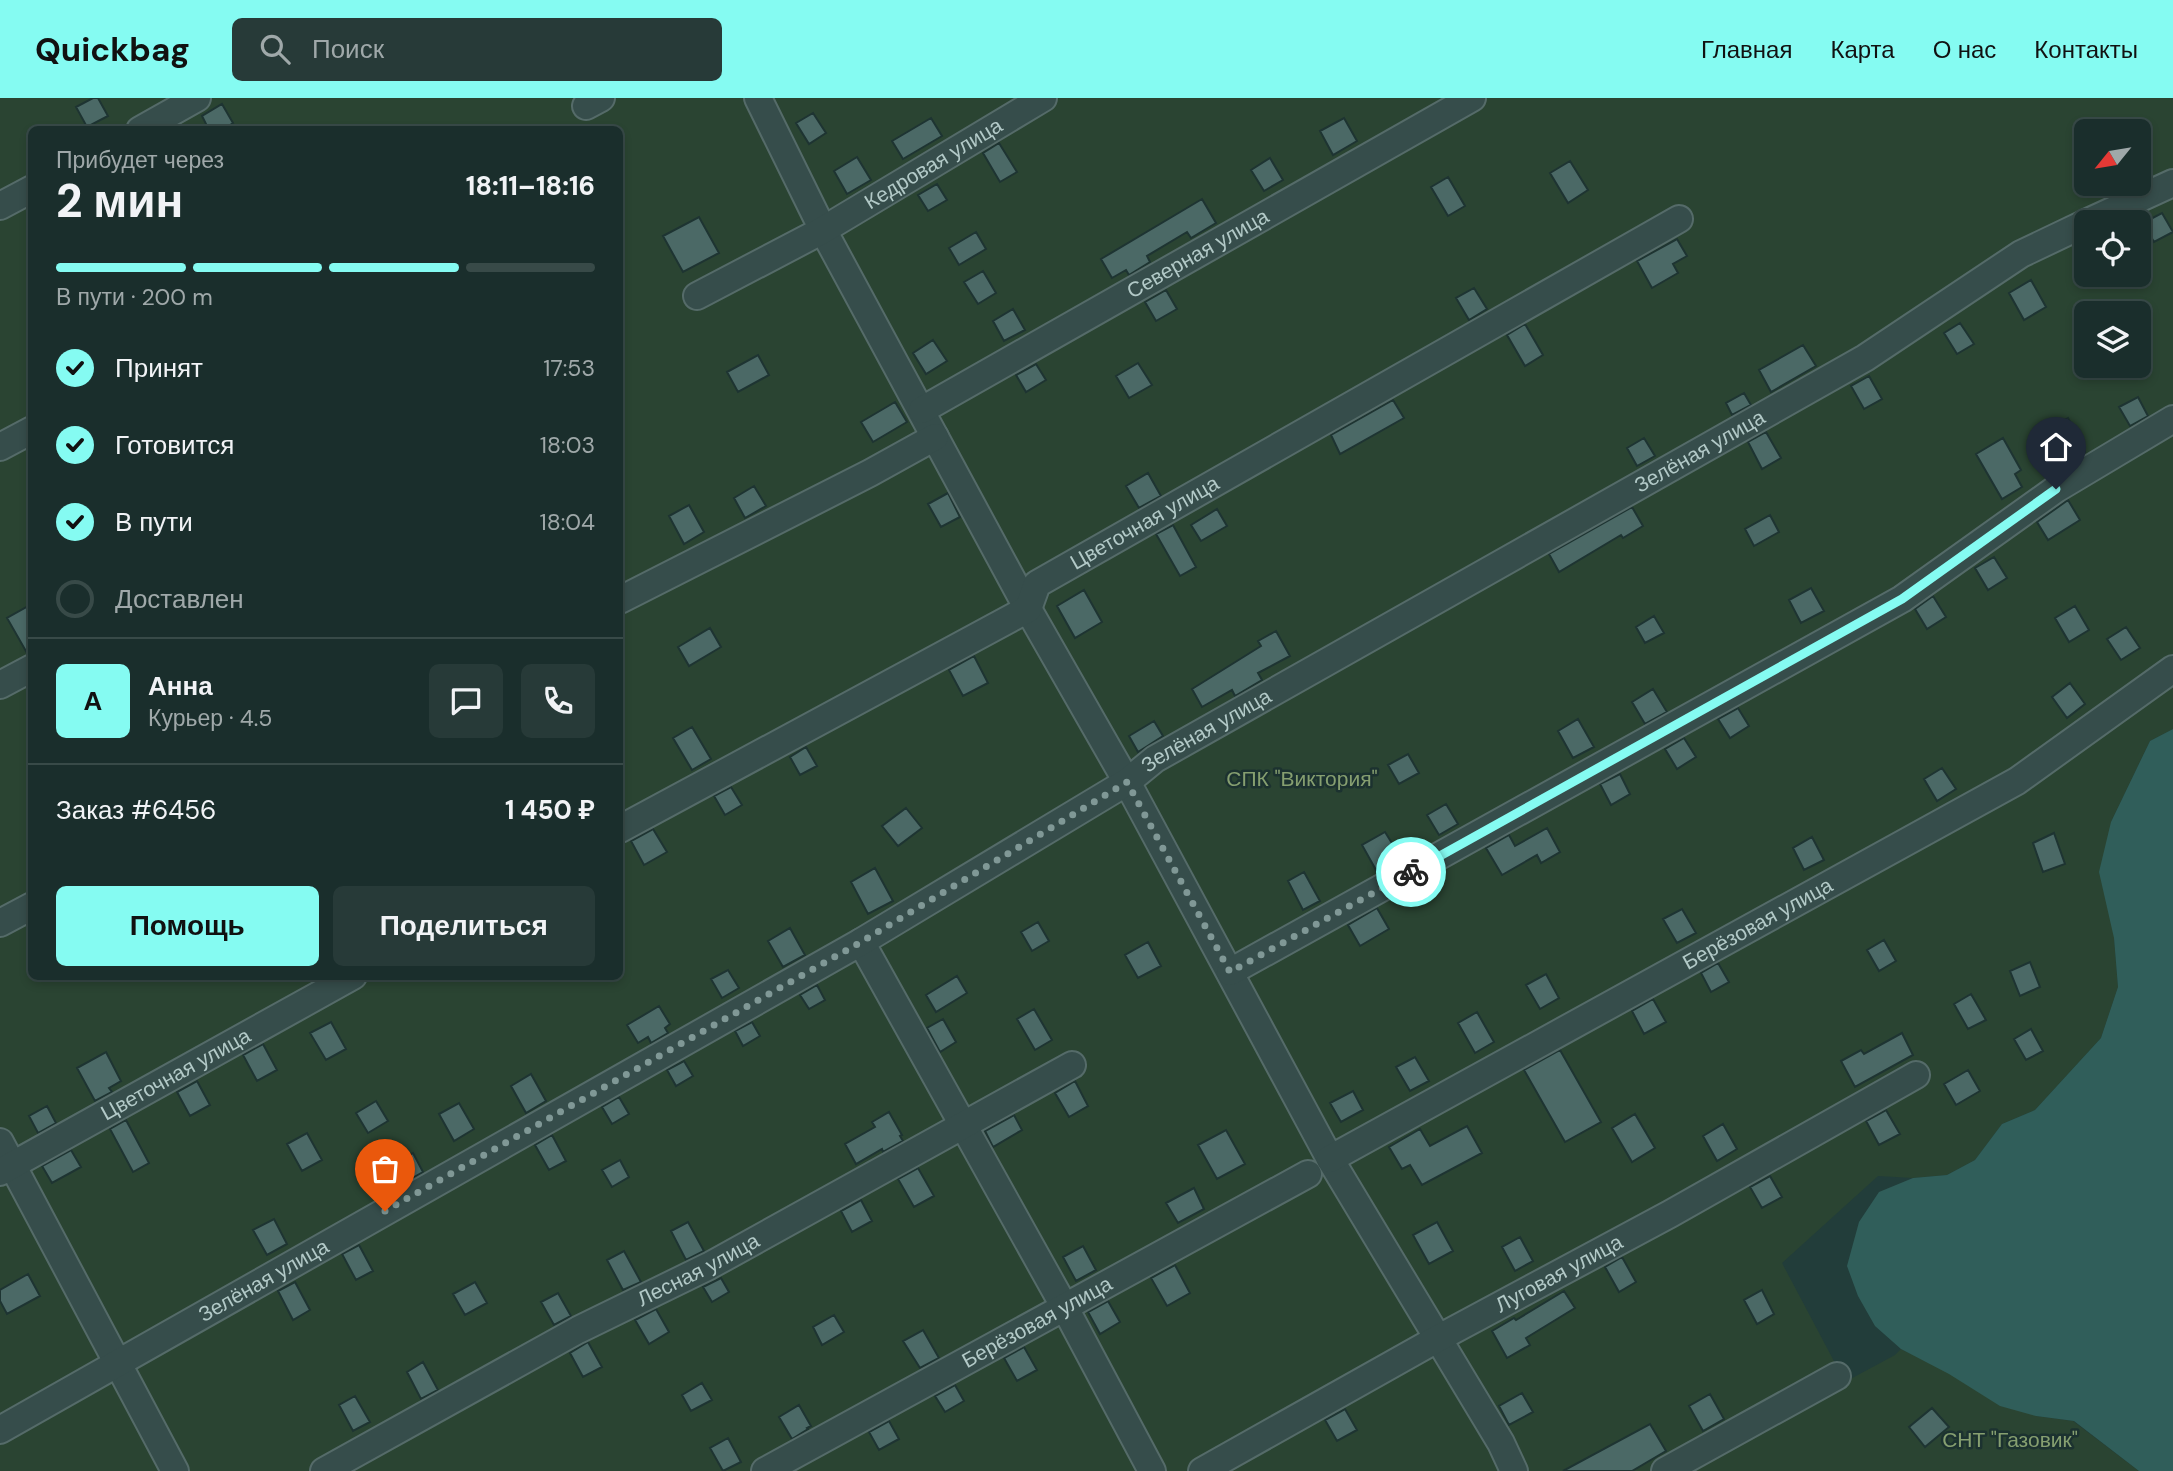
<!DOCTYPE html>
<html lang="ru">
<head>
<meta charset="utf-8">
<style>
  body { margin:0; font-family:"DM Sans",sans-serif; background:#273a38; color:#f1f3f6; height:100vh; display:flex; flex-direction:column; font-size:26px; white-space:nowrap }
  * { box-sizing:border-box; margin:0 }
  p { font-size:23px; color:#9fa8a9 }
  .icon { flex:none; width:38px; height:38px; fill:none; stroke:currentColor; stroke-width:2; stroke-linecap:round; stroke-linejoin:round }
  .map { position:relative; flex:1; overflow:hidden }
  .sheet { position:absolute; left:28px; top:28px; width:595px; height:854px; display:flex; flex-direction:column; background:#1a2e2c; border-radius:10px; box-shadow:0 4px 10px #0003,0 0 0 2px #384a48 }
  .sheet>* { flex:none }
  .needle { width:46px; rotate:240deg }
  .controls { position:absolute; left:2074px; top:21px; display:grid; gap:14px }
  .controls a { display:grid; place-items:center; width:77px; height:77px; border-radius:10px; background:#1a2e2c; box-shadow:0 4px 10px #0003,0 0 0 2px #384a48; font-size:35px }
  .pin { position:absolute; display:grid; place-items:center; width:60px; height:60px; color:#fff; margin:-72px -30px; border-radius:50% 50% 50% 0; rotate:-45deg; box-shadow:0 0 7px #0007 }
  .pin .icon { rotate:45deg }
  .courier { position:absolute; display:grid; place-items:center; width:70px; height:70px; margin:-35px; border:5px solid #85fbf2; border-radius:50%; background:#fff; color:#222; box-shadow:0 2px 9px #0007 }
  .headline em { font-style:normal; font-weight:800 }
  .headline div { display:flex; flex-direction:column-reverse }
  .headline { display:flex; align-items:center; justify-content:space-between; height:119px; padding:0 28px }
  h1 { font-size:46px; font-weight:800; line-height:52px }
  .bar { display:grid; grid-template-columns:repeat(4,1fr); gap:10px 7px; align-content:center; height:84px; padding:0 28px }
  .bar i { height:9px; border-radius:5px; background:#384a48 }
  .bar .selected { background:#85fbf2 }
  .bar p { grid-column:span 4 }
  .line { display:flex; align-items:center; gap:18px; padding:0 28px; border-top:2px solid #384a48 }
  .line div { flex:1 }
  .round { display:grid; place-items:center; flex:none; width:74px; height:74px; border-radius:10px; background:#273a38 }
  ol { padding:0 28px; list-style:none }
  li { display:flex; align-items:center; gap:21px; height:77px }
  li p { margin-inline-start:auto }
  li .icon { padding:7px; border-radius:50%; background:#85fbf2; color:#111; stroke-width:4 }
  li:last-child { color:#9fa8a9 }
  li i { width:38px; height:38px; border:4px solid #384a48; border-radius:50% }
  .primary-button { display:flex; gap:14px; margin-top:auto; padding:14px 28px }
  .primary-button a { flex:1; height:80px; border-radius:10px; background:#85fbf2; color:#111; font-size:28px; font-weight:800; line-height:80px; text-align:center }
  .primary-button a+a { background:#273a38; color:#f1f3f6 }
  header { display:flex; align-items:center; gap:42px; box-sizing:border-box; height:98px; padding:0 35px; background:#85fbf2; color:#111 }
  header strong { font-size:33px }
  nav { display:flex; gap:38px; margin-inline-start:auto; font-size:24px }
  .search { width:490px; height:63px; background:#273a38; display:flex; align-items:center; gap:18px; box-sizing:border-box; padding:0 24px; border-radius:10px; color:#9fa8a9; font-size:26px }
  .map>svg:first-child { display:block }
  .green { fill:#2a4432; fill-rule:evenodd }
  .water { fill:#305e5a }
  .building { fill:#4b6966; stroke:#1e3432; stroke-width:2 }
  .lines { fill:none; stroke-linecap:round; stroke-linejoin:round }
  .minor-casing { stroke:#556b69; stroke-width:30 }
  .minor { stroke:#364d4b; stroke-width:26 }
  .done { stroke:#809896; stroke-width:7; stroke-dasharray:0 12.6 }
  .route { stroke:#85fbf2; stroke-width:9 }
  .labels { text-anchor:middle; stroke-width:5; stroke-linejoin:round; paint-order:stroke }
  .street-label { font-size:21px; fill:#b2c9c7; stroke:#1c3230 }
  .park-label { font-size:21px; fill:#869f70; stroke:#1c3230 }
</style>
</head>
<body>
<header>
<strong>Quickbag</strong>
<div class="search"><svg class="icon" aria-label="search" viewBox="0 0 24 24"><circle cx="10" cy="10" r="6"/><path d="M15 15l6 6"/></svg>Поиск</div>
<nav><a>Главная</a><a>Карта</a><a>О нас</a><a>Контакты</a></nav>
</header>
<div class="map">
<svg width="2173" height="1373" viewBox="0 0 2173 1373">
  <rect width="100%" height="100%" fill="#223d3a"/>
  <path class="green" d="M0,0h2173v631l-23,12 -39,81 3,116 4,49 -17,51 -66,72 -33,14 -27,36 -28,15 -34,3 -35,-2 -96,87 63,119 50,-27 6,-6 135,67 37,5 66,50h-2139zM32,32h588v846h-588zM2086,33h52v53h-52zM2086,124h52v53h-52zM2086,215h52v53h-52z"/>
  <path class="water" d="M2173,631v742h-34l-65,-50 -38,-5 -36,-10 -51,-32 -48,-25 -26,-23 -17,-30 -11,-30 12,-44 20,-30 34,-14 34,-3 28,-15 27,-36 33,-14 66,-72 17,-51 -4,-49 -15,-66 12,-50 39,-81z"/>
  <path class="building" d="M93,0h5l10,18 -21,11 -11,-20z
    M222,6l11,19 -10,7h-14l-7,-14z
    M813,15l13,20 -17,11 -13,-21z
    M931,20l11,18 -39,23 -11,-18z
    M1344,20l13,23 -24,14 -13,-24z
    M999,45l18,29 -17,10 -17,-29z
    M857,59l14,23 -24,14 -13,-23z
    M1270,60l13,22 -19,11 -13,-21z
    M1570,63l18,29 -20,13 -18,-30z
    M1448,79l17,29 -17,10 -17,-29z
    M937,86l10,16 -19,11 -10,-16z
    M1202,101l14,24 -25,15 -4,-6 -40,24 3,6 -21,13 -3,-5 -14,8 -11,-19z
    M2162,115l11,19 -19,10 -11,-19z
    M699,119l20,36 -36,19 -20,-36z
    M976,134l10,17 -27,16 -10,-17z
    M1677,141l10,17 -14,8 5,9 -26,15 -15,-27z
    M983,173l13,22 -18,11 -14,-22z
    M2031,182l15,27 -22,13 -15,-27z
    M1474,190l13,21 -18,11 -13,-22z
    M1166,192l11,19 -21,12 -11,-19z
    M1013,211l12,21 -21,11 -11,-20z
    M1960,225l14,21 -17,10 -13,-21z
    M1525,226l18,31 -18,11 -18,-31z
    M933,242l14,21 -21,13 -13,-21z
    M1803,247l13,21 -45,26 -12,-22z
    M758,257l11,20 -31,17 -11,-20z
    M1138,265l14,22 -23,13 -13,-22z
    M1036,266l10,16 -20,12 -10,-17z
    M1869,278l13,23 -18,10 -13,-23z
    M1744,295l7,12 -19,10 -6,-12z
    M2138,299l10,19 -18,10 -11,-19z
    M1393,302l11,18 -64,36 -9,-19z
    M895,304l12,20 -34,20 -12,-20z
    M2068,320l17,34 -17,9 -17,-34z
    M1766,334l15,26 -19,11 -14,-27z
    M1644,340l11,18 -18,10 -10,-18z
    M2003,340l18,32 -6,4 7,13 -20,12 -26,-45z
    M1148,375l13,23 -22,12 -13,-22z
    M754,388l12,20 -21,12 -11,-20z
    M948,395l12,24 -19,10 -13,-23z
    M2068,402l12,20 -32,20 -11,-18z
    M689,407l15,27 -20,12 -15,-28z
    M1632,409l11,19 -20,12 -2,-3 -62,37 -10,-18z
    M1217,411l10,17 -26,15 -10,-16z
    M1770,417l9,17 -25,14 -9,-17z
    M1173,427l23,42 -16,9 -24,-42z
    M1994,459l13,21 -19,12 -13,-22z
    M1811,490l13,23 -23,12 -12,-23z
    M1084,492l18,32 -27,16 -18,-32z
    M1933,498l13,21 -19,12 -12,-20z
    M32,506v48l-5,1 -20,-35z
    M2075,508l14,24 -20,12 -14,-24z
    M1654,518l10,17 -19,10 -9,-16z
    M2126,529l14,21 -19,12 -14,-21z
    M710,530l11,19 -32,19 -11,-19z
    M1276,533l14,25 -32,17 4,7 -27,16 -3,-6 -30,17 -10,-18 69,-43 -3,-5z
    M974,558l14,27 -25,13 -14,-26z
    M2070,585l15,21 -18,14 -15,-21z
    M1653,591l14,23 -22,12 -13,-22z
    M1738,610l11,18 -19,12 -12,-19z
    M1578,621l16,28 -21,11 -15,-27z
    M1154,623l9,15 -25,16 -9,-16z
    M692,629l19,32 -19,11 -19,-32z
    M1684,640l12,19 -19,12 -12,-20z
    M806,649l11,19 -17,9 -10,-18z
    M1408,656l11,19 -20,11 -11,-19z
    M1942,670l14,21 -19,12 -13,-22z
    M1620,676l10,20 -19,11 -11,-21z
    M731,689l11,18 -17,10 -11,-19z
    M1446,706l12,20 -19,11 -12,-20z
    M906,710l16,20 -24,18 -16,-20z
    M1547,730l13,24 -19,11 -4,-8 -35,20 -16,-27 23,-13 6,11z
    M653,731l14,23 -23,13 -13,-24z
    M1385,734l15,24 -24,14 -14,-25z
    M2054,735l11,31 -22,8 -10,-29z
    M1812,739l12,23 -20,10 -11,-22z
    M875,770l18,33 -25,13 -17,-32z
    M1304,774l16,29 -17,9 -15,-29z
    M1377,810l12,21 -29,17 -12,-21z
    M1682,811l14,24 -19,10 -14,-24z
    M1038,824l11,19 -17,10 -11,-19z
    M790,830l15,27 -22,12 -15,-26z
    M1884,842l12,21 -17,10 -12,-21z
    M1148,844l13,24 -23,12 -13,-23z
    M2030,864l10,25 -20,9 -10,-25z
    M1718,865l11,19 -18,10 -10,-19z
    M728,872l11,18 -17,10 -11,-19z
    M1546,876l13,24 -19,11 -14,-24z
    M957,878l10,17 -31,19 -10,-17z
    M817,887l8,15 -16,9 -9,-14z
    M1971,896l15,26 -18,9 -14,-25z
    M1653,901l13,23 -22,12 -12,-23z
    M659,908l11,18 -5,4 3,5 -17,10 -3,-6 -10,6 -11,-18z
    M1034,911l18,31 -17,10 -18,-31z
    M1477,914l17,30 -19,11 -17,-30z
    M943,921l13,23 -16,10 -13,-24z
    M331,924l15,27 -20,11 -16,-27z
    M752,924l8,14 -17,10 -8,-15z
    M2031,931l12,22 -17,9 -12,-21z
    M1902,935l11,22 -58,32 -14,-26 20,-11 3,4z
    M263,946l14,26 -20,11 -14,-26z
    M1560,952l41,72 -36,20 -41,-72z
    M106,954l15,29 -12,7 3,4 -17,9 -18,-33z
    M1415,959l14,24 -19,10 -14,-24z
    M684,963l9,15 -17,10 -9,-16z
    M1968,972l12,21 -24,14 -12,-21z
    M531,976l15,27 -20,12 -15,-27z
    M197,983l13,24 -20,11 -13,-24z
    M1075,983l13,25 -19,11 -14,-24z
    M1353,993l10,19 -22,12 -11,-19z
    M619,999l10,17 -17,10 -10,-17z
    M376,1003l12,20 -20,12 -12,-20z
    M459,1005l15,26 -20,12 -15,-27z
    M47,1008l9,17 -18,10 -9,-17z
    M1886,1012l14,24 -21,11 -13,-24z
    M889,1014l13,23 -2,1 3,5 -20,11 -1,-3 -26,15 -11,-20 30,-17 -3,-5z
    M1635,1016l20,34 -23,14 -20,-34z
    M1014,1017l8,15 -29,17 -8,-16z
    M126,1022l23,43 -16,9 -23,-43z
    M1723,1026l14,25 -20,12 -14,-25z
    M1467,1028l15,27 -60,32 -12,-20 -8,4 -13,-22 31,-18 10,17z
    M1226,1032l19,34 -28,15 -19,-34z
    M307,1035l15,27 -20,11 -15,-27z
    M552,1037l14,26 -17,9 -14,-25z
    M71,1052l10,17 -29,16 -10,-17z
    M413,1055l10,19 -27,15 -10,-20z
    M620,1062l9,17 -17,10 -10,-17z
    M918,1070l16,28 -20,11 -16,-28z
    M1770,1078l12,21 -20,11 -12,-21z
    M1194,1090l10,21 -26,14 -12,-20z
    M861,1102l11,21 -20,11 -11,-21z
    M274,1121l13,25 -20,11 -14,-25z
    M688,1124l16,29 -18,9 -15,-29z
    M1437,1124l16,29 -24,13 -16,-29z
    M1520,1139l13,24 -18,10 -13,-24z
    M359,1147l14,26 -17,9 -14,-26z
    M1083,1148l13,24 -20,11 -13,-24z
    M624,1153l17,31 -18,8 -16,-30z
    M1622,1159l14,25 -17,10 -14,-25z
    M1175,1167l15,28 -23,13 -16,-28z
    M28,1176l12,22 -33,18 -7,-13v-11z
    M721,1180l8,14 -17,10 -9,-15z
    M295,1184l15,28 -17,10 -15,-29z
    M475,1184l12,21 -22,12 -12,-21z
    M1762,1192l12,24 -17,10 -13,-24z
    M1564,1193l11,17 -49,30 4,7 -23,13 -15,-27 22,-13 2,2z
    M558,1195l13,23 -17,9 -13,-23z
    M1108,1203l12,21 -20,12 -12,-22z
    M656,1211l13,23 -20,12 -14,-24z
    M834,1217l10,17 -22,13 -9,-18z
    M923,1232l16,28 -19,10 -17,-27z
    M588,1244l14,25 -19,10 -13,-24z
    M1024,1249l13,23 -20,11 -13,-23z
    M423,1264l15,28 -17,9 -14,-27z
    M702,1285l10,17 -21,11 -9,-16z
    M955,1287l9,16 -19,11 -10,-16z
    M1522,1295l11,19 -24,13 -10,-19z
    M1710,1296l14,25 -21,12 -14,-25z
    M355,1298l15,26 -17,9 -14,-26z
    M799,1307l12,21 -4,2 1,1 -16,10 -13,-22z
    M1932,1310l17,19 -24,20 -16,-20z
    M1345,1311l12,21 -20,11 -12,-21z
    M889,1323l10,18 -20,11 -10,-18z
    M1650,1326l16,27 -34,20h-69z
    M728,1340l13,24 -18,9 -13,-23z"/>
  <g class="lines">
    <defs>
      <g id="minor">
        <path d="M758,0l65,132 205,379 99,173 203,377 171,284 13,28"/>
        <path d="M586,8l15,-8"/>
        <path d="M140,32l57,-32"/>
        <path d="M0,108l32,-17"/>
        <path d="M2088,124l85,-39"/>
        <path id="s1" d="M697,198l126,-66 220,-132"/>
        <path id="s2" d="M922,312l550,-312"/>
        <path d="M0,349l32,-17"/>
        <path d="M620,502l250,-127 65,-36"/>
        <path d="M0,587l32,-17"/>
        <path id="s3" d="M620,731l408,-220 9,-25 642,-365"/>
        <path d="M0,825l32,-17"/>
        <path d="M861,844l203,364 88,165"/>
        <path d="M1230,874l672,-373 154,-110 117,-70"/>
        <path d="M0,1044l175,329"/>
        <path id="s4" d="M1330,1061l687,-378 156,-112"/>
        <path id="s5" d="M0,1074l353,-196"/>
        <path id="s6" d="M0,1332l861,-488 266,-160 28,-23 710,-401 156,-104 65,-31"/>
        <path id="s7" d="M324,1373l254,-141 131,-64 363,-201"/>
        <path id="s8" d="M765,1373l543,-297"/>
        <path id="s9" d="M1202,1373l235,-132 233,-125 246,-139"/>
        <path d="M1665,1373l172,-95"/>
      </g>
    </defs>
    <use href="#minor" class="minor-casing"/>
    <use href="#minor" class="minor"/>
  </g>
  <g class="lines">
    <path class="done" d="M385,1113l476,-269 266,-160 103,190 181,-100"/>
    <path class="route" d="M1411,774l491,-273 154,-110"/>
  </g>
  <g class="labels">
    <g class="street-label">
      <text dy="7" stroke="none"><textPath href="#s1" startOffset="271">Кедровая улица</textPath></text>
      <text dy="7" stroke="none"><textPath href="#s2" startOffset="317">Северная улица</textPath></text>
      <text dy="7" stroke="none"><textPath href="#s6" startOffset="1962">Зелёная улица</textPath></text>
      <text dy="7" stroke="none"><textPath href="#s3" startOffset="614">Цветочная улица</textPath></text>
      <text dy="7" stroke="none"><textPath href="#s6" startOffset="1395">Зелёная улица</textPath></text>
      <text dy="7" stroke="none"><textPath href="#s4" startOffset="488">Берёзовая улица</textPath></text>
      <text dy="7" stroke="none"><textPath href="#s5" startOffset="201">Цветочная улица</textPath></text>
      <text dy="7" stroke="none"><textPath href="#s7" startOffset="425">Лесная улица</textPath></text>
      <text dy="7" stroke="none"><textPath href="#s9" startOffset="408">Луговая улица</textPath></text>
      <text dy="7" stroke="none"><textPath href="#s6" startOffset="303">Зелёная улица</textPath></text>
      <text dy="7" stroke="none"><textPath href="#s8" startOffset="310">Берёзовая улица</textPath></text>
    </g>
    <g class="park-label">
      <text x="1302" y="688">СПК "Виктория"</text>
      <text x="2010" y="1349">СНТ "Газовик"</text>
    </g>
  </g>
</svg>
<div class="controls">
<a><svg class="needle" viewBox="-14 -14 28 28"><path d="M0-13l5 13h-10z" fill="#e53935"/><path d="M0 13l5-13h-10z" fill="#9fa8a9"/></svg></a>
<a><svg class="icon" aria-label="locate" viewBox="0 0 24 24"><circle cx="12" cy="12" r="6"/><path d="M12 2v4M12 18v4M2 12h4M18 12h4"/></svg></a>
<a><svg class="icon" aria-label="layers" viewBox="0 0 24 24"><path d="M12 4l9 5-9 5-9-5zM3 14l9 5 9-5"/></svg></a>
</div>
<div class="pin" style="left:385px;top:1113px;background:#ea580c"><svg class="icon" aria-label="bag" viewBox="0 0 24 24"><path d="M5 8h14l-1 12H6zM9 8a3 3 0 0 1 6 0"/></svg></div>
<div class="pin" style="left:2056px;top:391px;background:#1f2937"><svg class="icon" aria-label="home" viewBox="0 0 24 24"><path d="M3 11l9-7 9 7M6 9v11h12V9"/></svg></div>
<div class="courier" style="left:1411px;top:774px"><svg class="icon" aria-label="bike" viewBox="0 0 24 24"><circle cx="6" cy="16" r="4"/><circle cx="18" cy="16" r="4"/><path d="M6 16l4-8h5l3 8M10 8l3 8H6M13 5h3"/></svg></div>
<section class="sheet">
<div class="headline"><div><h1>2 мин</h1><p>Прибудет через</p></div><em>18:11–18:16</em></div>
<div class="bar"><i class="selected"></i><i class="selected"></i><i class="selected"></i><i></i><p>В пути · 200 m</p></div>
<ol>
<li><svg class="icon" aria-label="check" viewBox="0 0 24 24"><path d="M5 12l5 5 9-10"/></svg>Принят<p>17:53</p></li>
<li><svg class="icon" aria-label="check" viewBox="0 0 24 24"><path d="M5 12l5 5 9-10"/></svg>Готовится<p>18:03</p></li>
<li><svg class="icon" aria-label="check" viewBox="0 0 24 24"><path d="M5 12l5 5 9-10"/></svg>В пути<p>18:04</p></li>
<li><i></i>Доставлен</li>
</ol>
<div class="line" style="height:126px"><b class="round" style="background:#85fbf2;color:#111">А</b><div><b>Анна</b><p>Курьер · 4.5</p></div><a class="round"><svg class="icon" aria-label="chat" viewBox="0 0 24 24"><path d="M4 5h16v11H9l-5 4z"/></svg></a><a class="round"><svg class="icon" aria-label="phone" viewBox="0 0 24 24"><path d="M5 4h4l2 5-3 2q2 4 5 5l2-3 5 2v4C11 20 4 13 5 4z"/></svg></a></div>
<div class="line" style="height:91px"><div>Заказ #6456</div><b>1 450 ₽</b></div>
<div class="primary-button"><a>Помощь</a><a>Поделиться</a></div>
</section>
</div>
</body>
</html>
